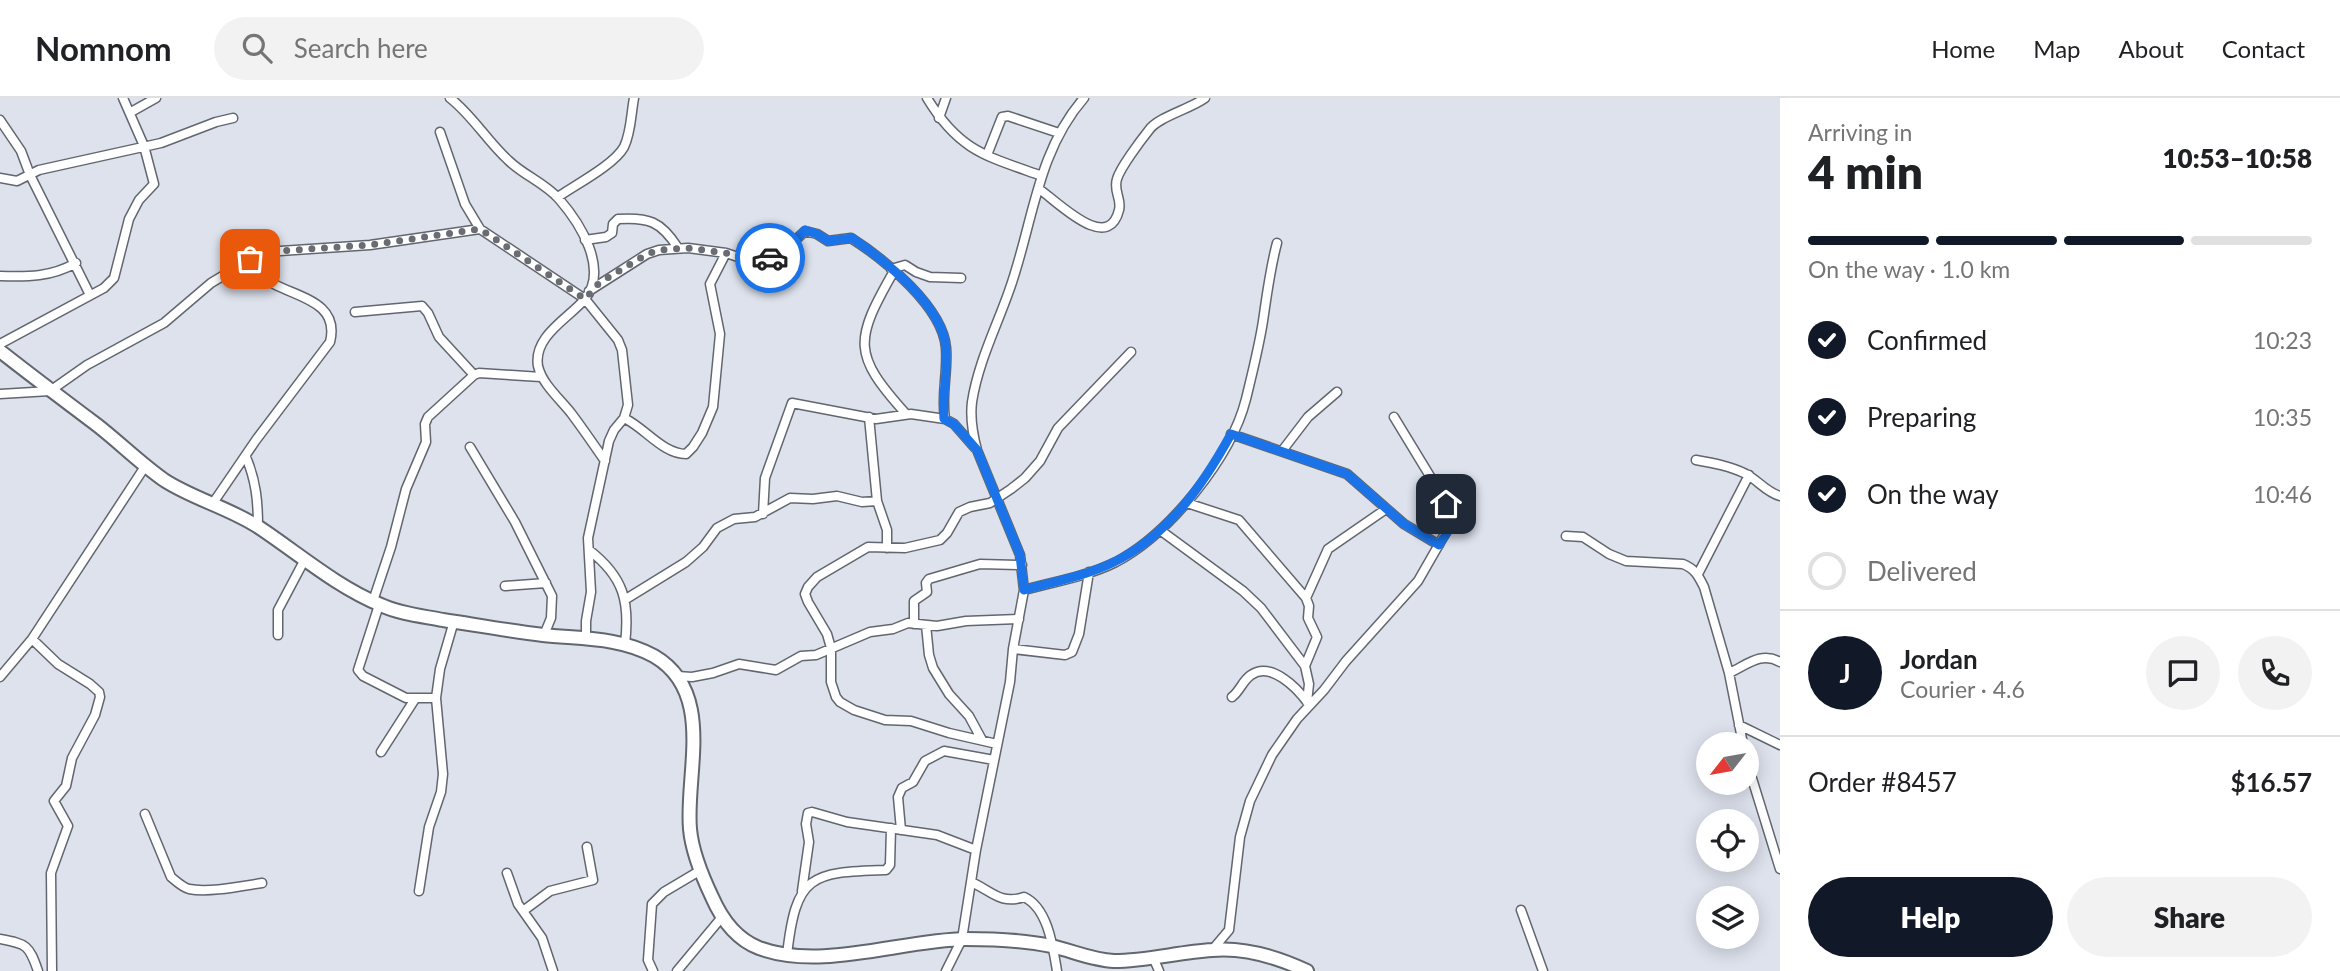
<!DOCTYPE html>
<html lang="en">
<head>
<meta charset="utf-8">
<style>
  body { margin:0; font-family:Lato,sans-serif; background:#f2f2f2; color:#202124; height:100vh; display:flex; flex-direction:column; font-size:26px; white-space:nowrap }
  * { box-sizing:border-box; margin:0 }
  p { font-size:23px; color:#757577 }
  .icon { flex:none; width:38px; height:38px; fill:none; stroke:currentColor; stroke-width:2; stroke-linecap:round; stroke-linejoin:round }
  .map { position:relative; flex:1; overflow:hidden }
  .panel { display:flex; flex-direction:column; background:#fff; width:560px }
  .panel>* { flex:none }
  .needle { width:46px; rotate:239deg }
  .tools { position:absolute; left:1696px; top:634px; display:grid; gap:14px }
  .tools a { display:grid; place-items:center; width:63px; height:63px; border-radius:50%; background:#fff; box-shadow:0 4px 18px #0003; font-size:35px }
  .pin { position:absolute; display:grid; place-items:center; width:60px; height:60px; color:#fff; margin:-30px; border-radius:14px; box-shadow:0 4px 10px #0006 }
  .courier { position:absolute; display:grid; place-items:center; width:70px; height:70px; margin:-35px; border:5px solid #1a73e8; border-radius:50%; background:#fff; color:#222; box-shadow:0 2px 9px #0007 }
  .summary em { font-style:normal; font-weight:800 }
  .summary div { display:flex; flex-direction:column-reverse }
  .summary { display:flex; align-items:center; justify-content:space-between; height:119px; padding:0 28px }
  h1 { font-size:46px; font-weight:800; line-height:52px }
  .bar { display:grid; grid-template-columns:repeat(4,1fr); gap:10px 7px; align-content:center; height:84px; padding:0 28px }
  .bar i { height:9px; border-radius:5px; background:#e0e0e0 }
  .bar .selected { background:#111827 }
  .bar p { grid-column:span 4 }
  .line { display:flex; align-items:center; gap:18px; padding:0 28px; border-top:2px solid #e0e0e0 }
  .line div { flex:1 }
  .round { display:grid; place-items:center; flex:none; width:74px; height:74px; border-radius:37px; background:#f2f2f2 }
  ol { padding:0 28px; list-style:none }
  li { display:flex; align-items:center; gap:21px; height:77px }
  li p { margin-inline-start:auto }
  li .icon { padding:7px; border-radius:50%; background:#111827; color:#fff; stroke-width:4 }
  li:last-child { color:#757577 }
  li i { width:38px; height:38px; border:4px solid #e0e0e0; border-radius:50% }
  .cta { display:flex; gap:14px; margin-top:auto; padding:14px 28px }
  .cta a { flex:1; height:80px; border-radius:42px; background:#111827; color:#fff; font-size:28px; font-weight:800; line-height:80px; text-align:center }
  .cta a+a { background:#f2f2f2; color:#202124 }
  header { display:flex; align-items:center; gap:42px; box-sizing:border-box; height:98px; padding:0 35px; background:#fff; border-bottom:2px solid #e0e0e0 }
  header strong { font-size:33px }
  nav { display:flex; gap:38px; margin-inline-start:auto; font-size:24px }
  .search { width:490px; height:63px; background:#f2f2f2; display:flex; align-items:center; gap:18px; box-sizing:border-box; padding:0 24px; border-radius:38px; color:#757577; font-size:26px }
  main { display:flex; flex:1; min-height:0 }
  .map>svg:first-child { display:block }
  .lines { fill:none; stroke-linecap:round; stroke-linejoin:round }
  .street-casing { stroke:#61666f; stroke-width:11 }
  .secondary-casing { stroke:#61666f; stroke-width:16 }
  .street { stroke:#fff; stroke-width:8 }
  .secondary { stroke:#fff; stroke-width:12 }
  .done { stroke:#696c73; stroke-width:7; stroke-dasharray:0 12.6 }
  .route { stroke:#1a73e8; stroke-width:9 }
</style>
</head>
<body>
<header>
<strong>Nomnom</strong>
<div class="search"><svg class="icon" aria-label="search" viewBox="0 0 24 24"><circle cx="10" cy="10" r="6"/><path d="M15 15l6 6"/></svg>Search here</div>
<nav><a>Home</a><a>Map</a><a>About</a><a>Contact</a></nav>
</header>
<main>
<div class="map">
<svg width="1780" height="873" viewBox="0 0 1780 873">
  <rect width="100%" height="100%" fill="#dde2ed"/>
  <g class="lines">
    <defs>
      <path id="street" d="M450,0c23,18 37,43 58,62 15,15 37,23 51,39 21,24 50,70 26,100 -16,19 -52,37 -47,67 4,18 22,33 33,47 12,16 23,32 34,48
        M927,0c32,53 59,58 115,78
        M131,14l25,-14
        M939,20l7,-20
        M0,22l21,31 9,24 60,120
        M440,34l25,72 15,25 105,70 33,41 4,10 6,55 -4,13 -10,12 -5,11 -21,97 3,54 -5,29v16
        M987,57l15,-38 6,-1 51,17
        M0,80l17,3 22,-11 122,-27 55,-21 17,-4
        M1039,91c17,11 69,66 80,21 3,-11 -6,-19 -2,-31 3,-11 24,-39 32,-49 9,-13 41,-21 56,-32
        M558,99c17,-12 56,-32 66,-50 7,-14 7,-33 10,-49
        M585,142l21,-3 6,-4 1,-9 5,-5c30,-2 43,2 60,29
        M891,171l14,-4 11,7 14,5 31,1
        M894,173c-40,70 -42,83 12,143
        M0,178c28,1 51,1 76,-13
        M589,193l58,-37 12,-4 29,-2 38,5 18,6 16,1 24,-9 21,-20 12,3 11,7 23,-3c33,21 92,69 95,110 2,24 -5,47 -1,71
        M355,214l67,-6 6,7 11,24 35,38
        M0,246l104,-56 10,-10 15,-59 10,-19 15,-16 -10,-38 -21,-48
        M0,296l50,-3 37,-26 77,-42 47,-40 43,-26 26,-6 90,-6 110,-16
        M624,320c21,10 39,36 62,36l7,-7 9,-14 11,-26 7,-73 -10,-50 16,-31
        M1231,336l116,40 57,50 35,21
        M470,349l45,75 37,74 -1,22 -7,17
        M1282,353l26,-34 29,-25
        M246,359c10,24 12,44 12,70
        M1696,362c17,3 34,6 50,14 13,7 20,18 34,22
        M877,403l10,29v18
        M213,405l43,-63 74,-98c10,-40 -33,-45 -56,-58 -10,-6 -17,-16 -24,-25
        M1187,405l52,17 67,78 3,8 -1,12 9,19 -12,29
        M763,416l2,-36 27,-75 84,16 35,-5 34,5 9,5 21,24
        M1160,432l83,61 18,17 44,58 4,18 -2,18
        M1566,438l17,1 26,17 17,7 57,3c12,5 15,11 21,23l25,86 14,71
        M589,452c35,27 41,52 36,94
        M1698,476l51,-99
        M505,488l41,-3
        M1024,492c30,-8 64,-14 92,-28 53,-28 115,-104 130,-163 6,-25 13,-52 17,-78 4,-27 7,-52 14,-78
        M1306,500l22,-49 58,-40
        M626,501l60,-37 17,-15 14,-19 17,-9 21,-2 35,-19 23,1 24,-3 25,6 15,-1 -8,-84
        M373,503l18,-54 15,-58 20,-47 -1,-18 3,-7 46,-42 5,-2 62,4
        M379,507l-21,65 5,6 43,22h30
        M914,526v-23l13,-9 -1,-9 3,-4 51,-15 42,1
        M926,527l3,30 4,13 16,26 20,22 13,24
        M278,537v-25l27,-51
        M32,541l26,25 32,20 9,8 1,5 -5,18 -23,43 -6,28 -12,15 14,25 -17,47 1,98
        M1013,551l52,6 7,-3 7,-18 10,-62
        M1729,575c18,-8 32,-22 51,-11
        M677,578l15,1 21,-4 26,-9 37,6 25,-14 15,-1 54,-23 23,-3 15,-6 29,3 29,-5 53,-2
        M0,579l32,-38 114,-174
        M1232,599c8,-6 11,-17 19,-22 20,-14 46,13 57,28
        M1739,627l41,20
        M997,646l-48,-11 -38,-12 -26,-1 -31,-10 -14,-8 -4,-5 -5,-15v-34l-4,-14 -19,-32 -3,-8 3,-7 9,-10 51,-30 37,1 35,-8 7,-7 12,-21 11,-5 20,-4 21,-14 14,-11 15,-17 18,-33 73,-76
        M381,654l34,-53
        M1746,661l34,110
        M145,716l26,63c5,4 11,10 18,12 20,4 53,-3 73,-6
        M901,732l-3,-33 4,-9 11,-6 12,-21 19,-10 50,9
        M507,775l11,31 24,34 11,33
        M971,784c21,9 29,23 53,15 24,11 29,50 33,74
        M419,793l10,-64 12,-35 2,-18 -7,-76 4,-29 14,-48
        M802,793l7,-49 -3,-18 2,-11 4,-1 35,10 90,13 39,15
        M1521,812l22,61
        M523,813l27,-20 43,-11 -6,-33
        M0,841c27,5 29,6 38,32
        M1213,851l16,-19 11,-93 10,-36 22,-46 25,-36 27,-29 22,-29 72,-80 35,-61v-6l-59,-97
        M787,857c9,-80 23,-83 99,-85l4,-5 1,-37
        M1153,859l6,14
        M653,873l-5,-11 4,-56 12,-12 37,-22
        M677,873l45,-54
        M946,873l16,-32 14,-89 34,-168 3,-33 11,-59 -4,-35 -43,-105c-4,-15 -7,-32 -5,-48 6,-39 24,-74 37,-111 24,-66 27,-138 75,-193"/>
      <path id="secondary" d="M0,253c32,25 65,50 97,74 23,18 43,38 67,55 29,19 66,28 96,48 39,26 77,59 121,77 19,9 42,11 62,15 33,5 67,11 100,15 37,4 77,2 111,21 62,36 31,118 36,173 2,23 12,47 22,68 10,23 24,42 47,51 62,23 142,-8 207,-9 28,0 57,1 85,7 22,5 41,14 63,15 33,0 65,-9 98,-11 32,-3 65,7 95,21"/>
    </defs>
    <use href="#street" class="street-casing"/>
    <use href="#secondary" class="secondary-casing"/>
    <use href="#street" class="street"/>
    <use href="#secondary" class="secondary"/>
  </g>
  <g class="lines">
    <path class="done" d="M250,161l30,-8 90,-6 110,-16 105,70 14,-16 48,-29 12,-4 29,-2 38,5 27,7 17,-2"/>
    <path class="route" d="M770,160l20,-11 15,-17 12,4 11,7 24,-3c32,22 91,68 94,110 2,24 -4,47 -2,71l10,5 23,26 43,105 4,35c29,-8 61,-14 88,-27 55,-26 91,-78 119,-129l116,40 57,50 35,21c11,-18 19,-21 7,-41"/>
  </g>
</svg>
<div class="tools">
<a><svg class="needle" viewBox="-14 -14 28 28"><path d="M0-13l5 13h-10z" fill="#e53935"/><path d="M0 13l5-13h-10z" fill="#757577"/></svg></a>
<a><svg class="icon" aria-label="locate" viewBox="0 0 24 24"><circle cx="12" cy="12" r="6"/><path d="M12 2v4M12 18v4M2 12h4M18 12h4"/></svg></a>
<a><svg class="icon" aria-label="layers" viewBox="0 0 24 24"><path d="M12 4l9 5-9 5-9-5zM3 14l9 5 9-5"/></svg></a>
</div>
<div class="pin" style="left:250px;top:161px;background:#ea580c"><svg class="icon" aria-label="bag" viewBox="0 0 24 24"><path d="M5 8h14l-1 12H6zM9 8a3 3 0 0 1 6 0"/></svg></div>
<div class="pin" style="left:1446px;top:406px;background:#1f2937"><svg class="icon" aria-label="home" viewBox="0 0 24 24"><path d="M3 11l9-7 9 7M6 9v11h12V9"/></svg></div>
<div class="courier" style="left:770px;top:160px"><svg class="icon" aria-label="car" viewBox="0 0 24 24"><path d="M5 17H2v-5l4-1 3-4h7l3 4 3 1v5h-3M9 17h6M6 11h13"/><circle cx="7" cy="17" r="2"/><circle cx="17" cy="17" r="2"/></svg></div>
</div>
<section class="panel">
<div class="summary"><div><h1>4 min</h1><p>Arriving in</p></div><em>10:53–10:58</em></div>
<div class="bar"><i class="selected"></i><i class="selected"></i><i class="selected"></i><i></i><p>On the way · 1.0 km</p></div>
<ol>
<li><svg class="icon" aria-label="check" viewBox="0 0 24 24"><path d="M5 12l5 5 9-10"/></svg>Confirmed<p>10:23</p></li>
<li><svg class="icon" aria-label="check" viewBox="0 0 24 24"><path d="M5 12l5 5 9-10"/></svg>Preparing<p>10:35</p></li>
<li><svg class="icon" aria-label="check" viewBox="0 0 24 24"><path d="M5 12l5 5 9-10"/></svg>On the way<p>10:46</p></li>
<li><i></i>Delivered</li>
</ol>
<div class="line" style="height:126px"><b class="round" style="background:#111827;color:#fff">J</b><div><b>Jordan</b><p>Courier · 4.6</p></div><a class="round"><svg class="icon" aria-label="chat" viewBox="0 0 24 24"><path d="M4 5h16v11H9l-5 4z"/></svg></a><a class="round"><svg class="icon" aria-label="phone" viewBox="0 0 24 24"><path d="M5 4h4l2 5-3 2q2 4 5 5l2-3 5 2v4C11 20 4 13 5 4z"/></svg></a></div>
<div class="line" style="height:91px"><div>Order #8457</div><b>$16.57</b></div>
<div class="cta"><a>Help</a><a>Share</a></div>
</section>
</main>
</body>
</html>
